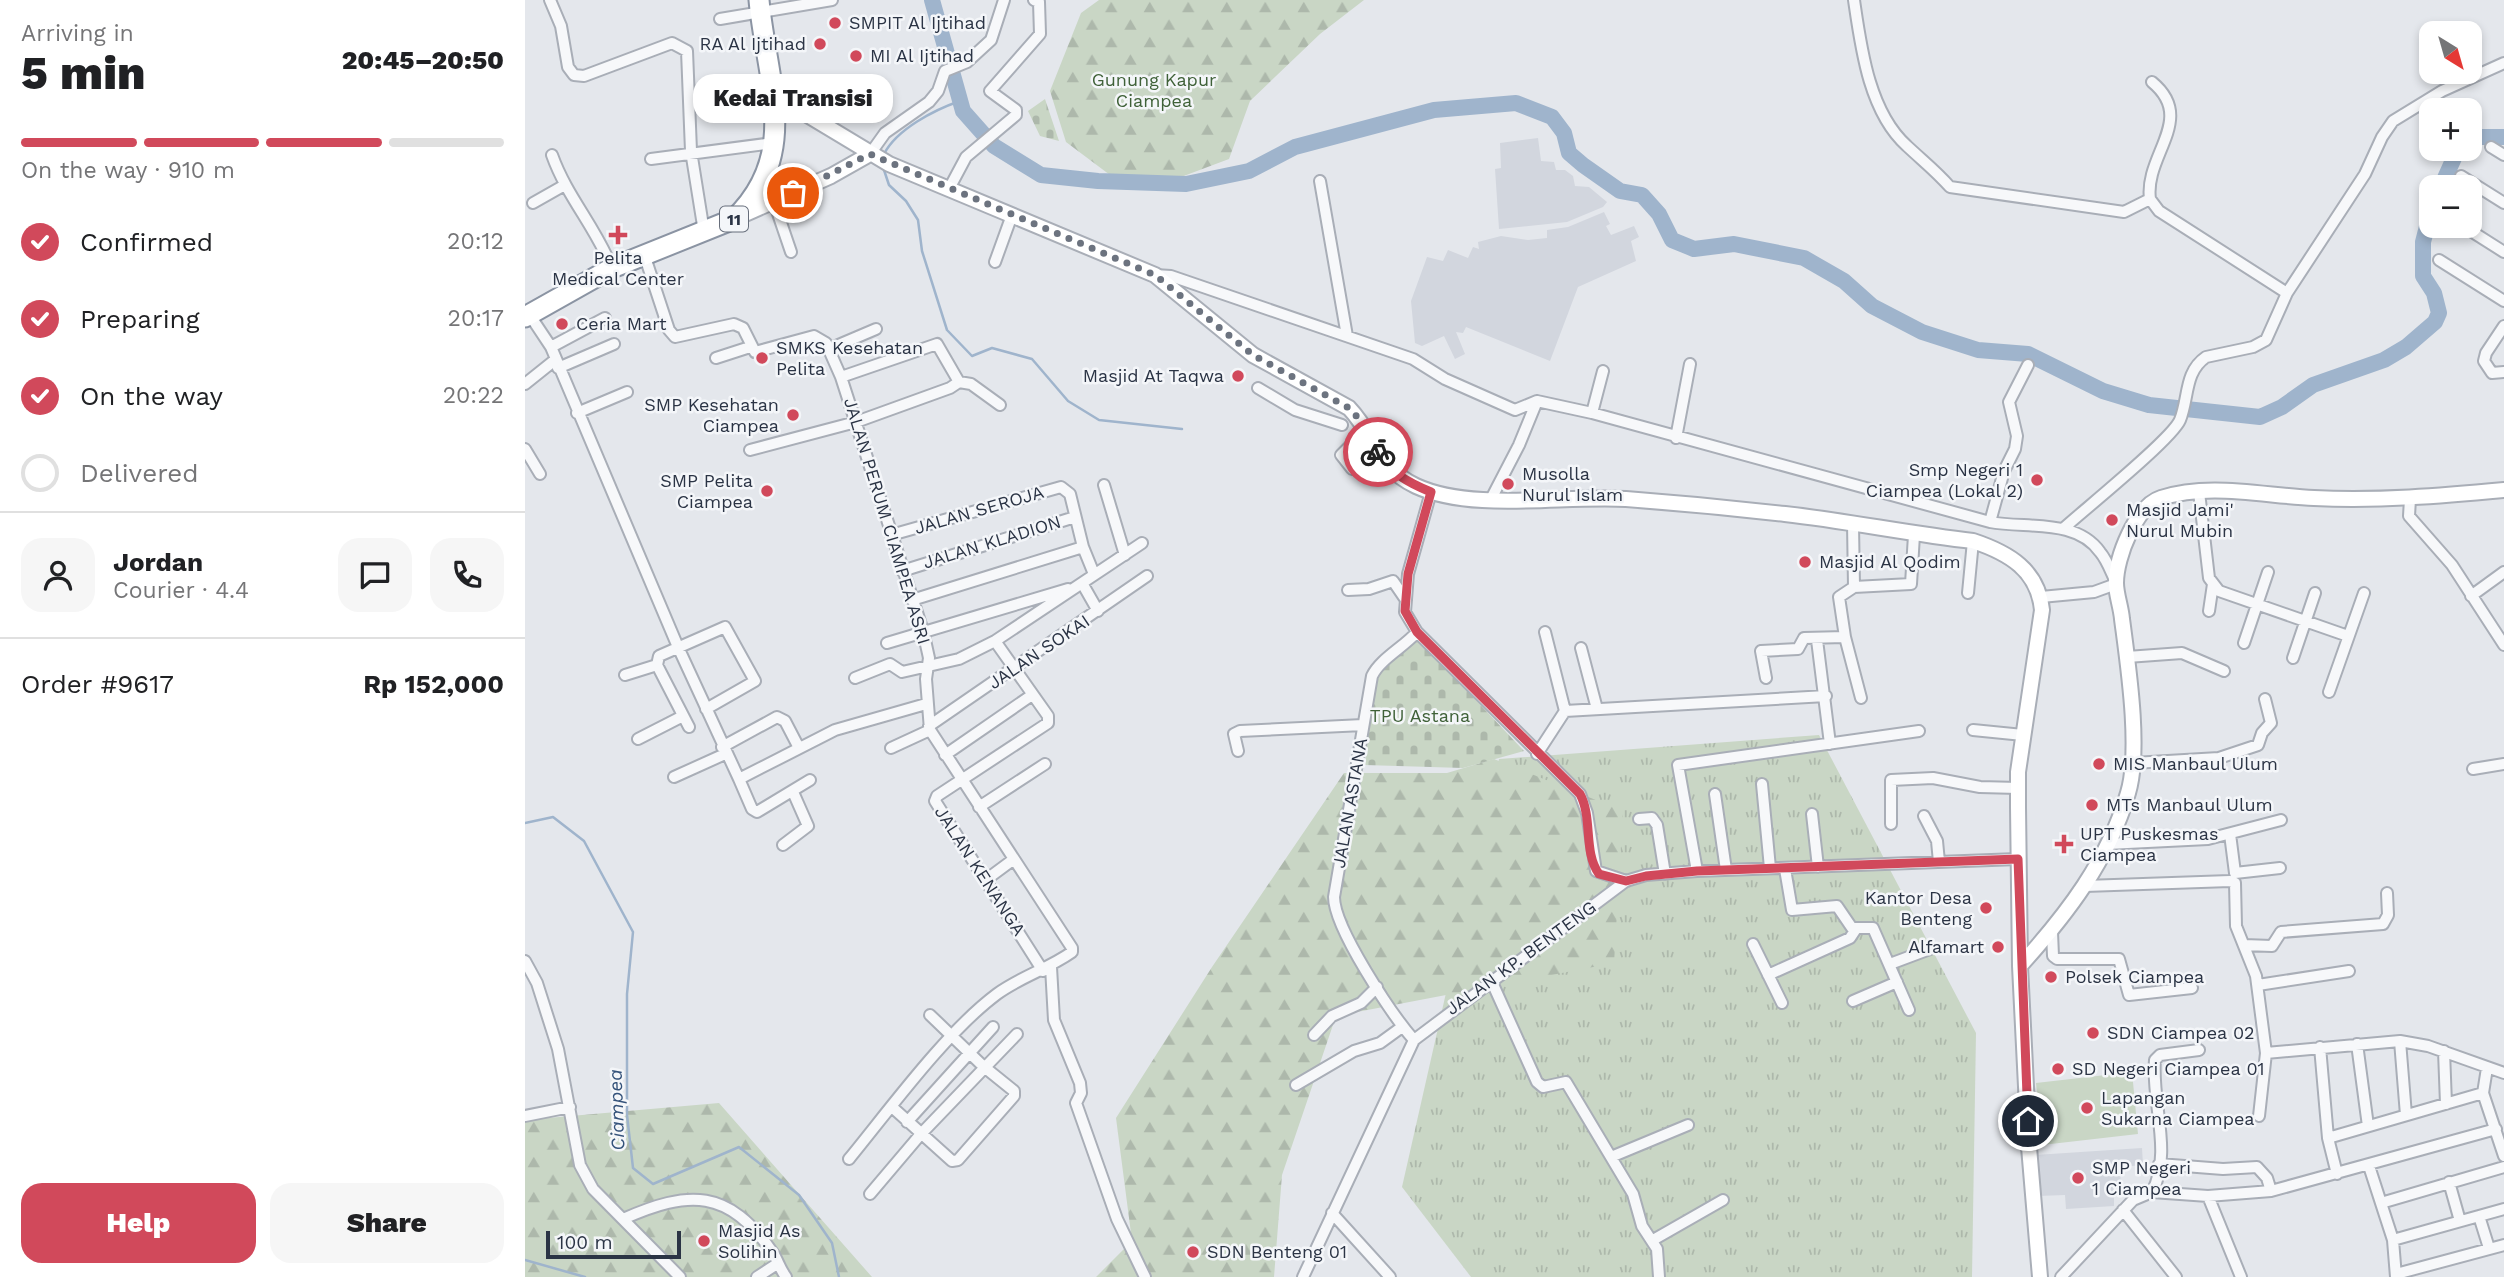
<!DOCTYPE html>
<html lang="en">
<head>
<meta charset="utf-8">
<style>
  body { margin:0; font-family:"Work Sans",sans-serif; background:#f6f6f6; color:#202124; height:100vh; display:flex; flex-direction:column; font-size:26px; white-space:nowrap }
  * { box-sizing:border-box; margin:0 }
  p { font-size:23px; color:#757577 }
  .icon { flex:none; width:38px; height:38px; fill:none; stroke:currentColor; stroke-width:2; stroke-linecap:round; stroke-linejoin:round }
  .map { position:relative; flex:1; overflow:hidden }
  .panel { display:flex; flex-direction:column; background:#fff; width:525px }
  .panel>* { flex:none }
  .needle { width:46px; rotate:143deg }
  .fabs { position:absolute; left:1894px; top:21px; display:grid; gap:14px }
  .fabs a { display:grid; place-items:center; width:63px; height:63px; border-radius:14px; background:#fff; box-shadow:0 4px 10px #0003; font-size:35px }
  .scale { position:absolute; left:21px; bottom:18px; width:135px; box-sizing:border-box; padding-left:7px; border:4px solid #2b3445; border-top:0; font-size:19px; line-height:24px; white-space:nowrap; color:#2b3445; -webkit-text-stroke:5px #f4f6f9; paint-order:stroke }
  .pin { position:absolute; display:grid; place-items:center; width:60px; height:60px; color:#fff; margin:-30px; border:4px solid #fff; border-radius:50%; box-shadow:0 2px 7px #0007 }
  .courier { position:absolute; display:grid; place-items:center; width:70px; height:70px; margin:-35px; border:5px solid #d1495b; border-radius:50%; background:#fff; color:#222; box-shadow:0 2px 9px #0007 }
  .bubble { position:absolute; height:49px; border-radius:21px; background:#fff; box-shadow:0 4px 10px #0003; font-size:23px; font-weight:800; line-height:49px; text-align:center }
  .headline em { font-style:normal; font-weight:800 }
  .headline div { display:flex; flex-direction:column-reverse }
  .headline { display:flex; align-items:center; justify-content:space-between; height:119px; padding:0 21px }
  h1 { font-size:46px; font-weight:800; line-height:52px }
  .bar { display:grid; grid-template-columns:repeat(4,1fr); gap:10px 7px; align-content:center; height:84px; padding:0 21px }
  .bar i { height:9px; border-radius:5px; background:#e0e0e0 }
  .bar .current { background:#d1495b }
  .bar p { grid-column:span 4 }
  .line { display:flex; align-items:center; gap:18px; padding:0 21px; border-top:2px solid #e0e0e0 }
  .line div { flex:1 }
  .round { display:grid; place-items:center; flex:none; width:74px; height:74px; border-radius:21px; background:#f6f6f6 }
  ol { padding:0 21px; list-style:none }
  li { display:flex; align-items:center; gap:21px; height:77px }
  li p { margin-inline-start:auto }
  li .icon { padding:7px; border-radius:50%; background:#d1495b; color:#fff; stroke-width:4 }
  li:last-child { color:#757577 }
  li i { width:38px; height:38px; border:4px solid #e0e0e0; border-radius:50% }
  .action { display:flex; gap:14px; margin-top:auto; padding:14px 21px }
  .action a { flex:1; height:80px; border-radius:21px; background:#d1495b; color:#fff; font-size:28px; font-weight:800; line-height:80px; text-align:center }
  .action a+a { background:#f6f6f6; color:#202124 }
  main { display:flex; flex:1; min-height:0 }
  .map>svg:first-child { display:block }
  .built { fill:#d2d6de }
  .grass { fill:url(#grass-tufts) }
  .forest { fill:url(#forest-firs) }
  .cemetery { fill:url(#cemetery-stones) }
  .garden { fill:#c9d6c5 }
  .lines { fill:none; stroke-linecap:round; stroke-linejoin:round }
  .stream { stroke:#9fb4cc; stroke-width:2.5 }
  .river { stroke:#9fb4cc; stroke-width:16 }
  .street-casing { stroke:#a9aeb7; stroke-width:14 }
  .secondary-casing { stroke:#a9aeb7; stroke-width:18 }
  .highway-casing { stroke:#8b94a3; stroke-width:23 }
  .street { stroke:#f7f8fa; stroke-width:10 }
  .secondary { stroke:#fff; stroke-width:14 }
  .highway { stroke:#fff; stroke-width:19 }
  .done { stroke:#6c737f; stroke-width:7; stroke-dasharray:0 12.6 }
  .route { stroke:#d1495b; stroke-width:9 }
  .poi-dot { fill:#d1495b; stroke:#f4f6f9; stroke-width:2.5 }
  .labels { text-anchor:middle; stroke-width:5; stroke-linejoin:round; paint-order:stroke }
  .shield { fill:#f4f6f9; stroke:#676e7b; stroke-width:2 }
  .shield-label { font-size:16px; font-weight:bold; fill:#2b3445 }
  .poi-label { font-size:18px; fill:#2b3445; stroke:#f4f6f9; text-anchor:start }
  .park-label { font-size:18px; fill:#3f6138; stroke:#f4f6f9 }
  .street-label { font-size:18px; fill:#2b3445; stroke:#f4f6f9 }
  .water-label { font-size:19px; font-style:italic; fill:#34527a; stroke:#f4f6f9 }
</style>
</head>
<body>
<main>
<section class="panel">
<div class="headline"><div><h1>5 min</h1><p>Arriving in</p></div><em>20:45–20:50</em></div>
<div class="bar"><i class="current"></i><i class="current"></i><i class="current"></i><i></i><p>On the way · 910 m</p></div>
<ol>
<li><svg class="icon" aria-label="check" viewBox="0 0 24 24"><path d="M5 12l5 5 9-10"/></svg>Confirmed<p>20:12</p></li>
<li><svg class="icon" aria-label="check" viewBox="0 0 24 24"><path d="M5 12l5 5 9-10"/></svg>Preparing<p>20:17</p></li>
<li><svg class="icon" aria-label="check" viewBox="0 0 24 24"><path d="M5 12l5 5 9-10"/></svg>On the way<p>20:22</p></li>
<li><i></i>Delivered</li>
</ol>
<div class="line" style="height:126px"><a class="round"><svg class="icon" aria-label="person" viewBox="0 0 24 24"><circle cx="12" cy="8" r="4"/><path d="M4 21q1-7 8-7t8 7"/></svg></a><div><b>Jordan</b><p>Courier · 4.4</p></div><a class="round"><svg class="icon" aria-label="chat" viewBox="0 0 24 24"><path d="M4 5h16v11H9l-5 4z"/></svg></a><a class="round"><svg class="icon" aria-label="phone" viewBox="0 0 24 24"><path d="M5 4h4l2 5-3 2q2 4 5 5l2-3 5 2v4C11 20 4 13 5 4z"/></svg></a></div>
<div class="line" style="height:91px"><div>Order #9617</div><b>Rp 152,000</b></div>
<div class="action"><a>Help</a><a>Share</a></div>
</section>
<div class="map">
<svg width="1979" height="1277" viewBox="0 0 1979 1277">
  <defs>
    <pattern id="grass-tufts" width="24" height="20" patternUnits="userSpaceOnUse" patternTransform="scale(1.75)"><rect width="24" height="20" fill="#c9d6c5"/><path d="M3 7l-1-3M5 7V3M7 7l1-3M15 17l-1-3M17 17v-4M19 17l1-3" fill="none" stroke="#adb8ab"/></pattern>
    <pattern id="forest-firs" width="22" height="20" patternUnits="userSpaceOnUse" patternTransform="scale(1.75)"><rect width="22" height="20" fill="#c9d6c5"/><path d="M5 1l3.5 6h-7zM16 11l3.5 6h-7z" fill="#adb8ab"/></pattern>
    <pattern id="cemetery-stones" width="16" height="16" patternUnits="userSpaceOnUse" patternTransform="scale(1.75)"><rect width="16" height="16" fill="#c9d6c5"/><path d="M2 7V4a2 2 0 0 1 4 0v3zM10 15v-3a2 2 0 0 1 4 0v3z" fill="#adb8ab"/></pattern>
  </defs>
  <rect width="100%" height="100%" fill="#e4e7ec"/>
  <path class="built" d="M1013,138l3,23 13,1 2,8h9l8,6 2,10 14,1 18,15 -4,5 -36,15 -68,7 -4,-60 6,-1 -1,-25z
    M1079,212l6,12 -4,2 5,9 23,-9 5,11 -8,4 5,20 -58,26 -28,74 -84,-34 -3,6 -7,-1 9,22 -10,5 -11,-23 -22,10 -7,-3 -4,-42 16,-44 16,4 5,-11 20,8 5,-11 6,2 -1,-7 23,-6 27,4 19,-2v-8l21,-3z
    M1617,1148l1,17 -23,2 1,22 -7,1v16l-48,3 -1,-14 -27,1 -3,-41z"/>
  <path class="grass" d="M1294,735l157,298 -4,244h-501l-69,-90 97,-428z"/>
  <path class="forest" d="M574,0h265l-44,34 -70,67 -21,58 -64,24 -55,-8 -44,-33 -16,-51 31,-78z
    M969,759l129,52 -9,152 -278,53 -54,159 -8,102h-178l36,-36 -16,-123 96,-151 132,-194h103z
    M194,1103l153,174h-347v-157z"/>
  <path class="cemetery" d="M520,99l14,42 -19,-5 -12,-25z
    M893,639l106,112 -61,17 -98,-3 4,-62 7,-27z"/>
  <path class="garden" d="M1607,1072l6,62 -96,11 -6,-62z"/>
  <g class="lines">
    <path class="stream" d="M359,154c13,-25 50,-44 76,-53
      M358,167l6,18 17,16 12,19 4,31 25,79 25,26 20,-8 40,11 36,42 31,19 83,9
      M0,823l28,-6 31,24 49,91 -6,62v121l6,53 20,16 86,-37 60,48 33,48 7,34
      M0,1260l60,17"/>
    <path class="river" d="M407,0l31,111 31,35 47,29 57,6 88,3 63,-13 46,-24 139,-37 82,-7 36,14 12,16 5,20 14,12 37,26 22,4 17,19 13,26 22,9 40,-5 70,14 40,23 28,25 50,26 56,18 50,4 75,37 46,14 111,12 22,-10 31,-22 71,-25 22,-13 29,-25 4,-9 -5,-20 -11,-17v-34l8,-31
      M1944,142l7,-5h28
      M1916,187l17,-38"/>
    <defs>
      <path id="street" d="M25,0l11,26 7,41 6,8 10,1 88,-33 15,8 4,100 13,81
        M1329,0c7,48 15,112 53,146 16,15 29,25 43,41l174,25 26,-13
        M195,19l112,-19
        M1627,82c45,37 -8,73 -2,117l9,12 128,82
        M1966,147l13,8
        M345,154l15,-21 44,-31 9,-11 7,-20 22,-9 24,-22 13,-40
        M27,155c15,42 43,71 60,113
        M126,159l122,-16
        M1936,176l43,27
        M795,181l27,155
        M425,187l16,-30 50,-42v-5l-26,-19 50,-57 -1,-32 -5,-2
        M249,202l17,50
        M8,203l30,-17
        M1938,226l41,26
        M119,254l25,76 6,7 59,-13 9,4 12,24 59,-16 12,7 15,34 82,254 6,27 -3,21 4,51 142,218v4c-24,17 -52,25 -75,42 -51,38 -107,115 -148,165
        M1914,260l65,41
        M470,262l17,-47
        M630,275l16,1 242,83 32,20 70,31 22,-9 55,12 398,109c36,7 86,-4 110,30 7,8 11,20 16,30
        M2,311l24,36 127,300 61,132 96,-49 91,-26
        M1979,326l-18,27 -2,8 8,12 12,-1
        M26,347l54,-29
        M304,349l47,-20
        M191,358l34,-11
        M33,368l56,-24
        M434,382l12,2 29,21
        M0,384l30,-24
        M733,388l37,22 47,15
        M52,413l50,-21
        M1067,413l11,-42
        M841,430l-25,25 11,14 16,-3 12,-10
        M1151,438l14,-74
        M0,449l15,25
        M225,450l106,-28 94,-34 9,-6 -22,-38 -96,33
        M579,485l21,70
        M906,492l-23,82 -3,38 12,20 163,162 7,19 9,58 30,10
        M1674,492l10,86 10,13 129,45
        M966,499l28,-54 18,-44
        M1885,499l-1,17 43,49 52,80
        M1465,522l14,-51 11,-22 2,-13 -8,-34 19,-37
        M1328,524l1,63
        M1539,528c21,-19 108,-89 116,-108 9,-22 4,-48 26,-63l47,-10 13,-7 21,-47 78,-119 17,-37 11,-16 49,-30 62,-28
        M366,535l170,-48 9,7 13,53 11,27
        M377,571l173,-54
        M557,583l16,28
        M823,590l21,-1 24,-8 13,19
        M1443,593l5,-52
        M1946,596l33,-24
        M1516,597l53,-5 22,-8
        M387,600l171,-53
        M1684,611l4,-27
        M1292,640l13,104
        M470,641l53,75v7l-111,73 -2,5 108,170
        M362,643l181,-54
        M1719,643l24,-71
        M1056,648l16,61
        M1602,657l55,-4 42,18
        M1768,658l22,-65
        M132,665l32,62
        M100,675l32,-10 2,-9 66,-29 30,54 -49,28
        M330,678l35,-14 12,8 57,-13 36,-18 147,-98
        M1241,678l-5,-27 37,-2 6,-11 41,-1
        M1804,692l35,-99
        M1336,698l-16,-61 -6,-40 15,-10 57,-3 3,-49
        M1040,711l261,-15
        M404,726l218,-150
        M1448,730l50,5
        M113,739l45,-23
        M197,747l55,-30 8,4 13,25
        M366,748l39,-18
        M713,751l-4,-17 6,-3 123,-6
        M1012,754l28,-43 -20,-79
        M420,755l87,-60
        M1608,763l86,-5 39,-13 4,-12 9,-10 -6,-24
        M1948,769l31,-5
        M149,777l51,-23
        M214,779l13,30 5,3 53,-32
        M1237,784l8,84
        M1190,794l11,76
        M454,807l66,-43
        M1287,814l6,53
        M1399,816l13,25 2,21
        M1114,819l13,-1 5,7 8,49
        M1366,824v-44l42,-2 47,9 38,1
        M1705,834l5,39 45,-5
        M1582,844l101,-5 73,-19
        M258,845l25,-19 -15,-34
        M1260,869l7,41 45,-4 15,22h21l36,82
        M1172,871l-19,-106 241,-34
        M462,879l27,-20
        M1560,886l145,-5 5,2 1,43 20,50 10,77 134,-12 28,5 76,27
        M1527,932l1,24 4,3h62l10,36 63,-7
        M1228,944l29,59
        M1719,945l28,1 9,-14 102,-8 5,-9 -1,-22
        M0,961l12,22 21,66 22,116 13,24 87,88
        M1365,964l40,-15
        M526,967l3,53 26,63 1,10 -5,10 41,116 28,58
        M1243,975l82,-37 6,-9
        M966,980l46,102 6,5 23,-5 67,112 9,32 15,23 2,28
        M1733,985l91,-14
        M1328,1001l44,-19
        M789,1035l18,-19 29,-13 16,-16
        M889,1040c-22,-25 -80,-112 -80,-143l38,-221c8,-17 32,-29 45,-44
        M1875,1041l6,74
        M1832,1044l11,82
        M1795,1047l8,91 9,36
        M1919,1051l2,53
        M1962,1068l-4,25 21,63
        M771,1085l58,-34 26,-8 22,-16
        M367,1107l60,54 6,-1 56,-64v-5l-31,-25 -53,-51
        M0,1116l45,-9
        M1734,1116l7,-63
        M382,1122l86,-95
        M1803,1138l155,-45
        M1086,1157l77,-32
        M1634,1164l64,5 34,-2 10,11 4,13
        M1844,1166l24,74 3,37
        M1924,1182l11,39
        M1627,1192c21,-39 -1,-90 3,-132l5,-5 39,-5
        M345,1194l50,-59 97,-101
        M1683,1196l33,81
        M1856,1203l123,-36
        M1598,1210l53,67
        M807,1213l58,64
        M1954,1216l10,32
        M98,1219c66,-29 105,-31 150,34 5,8 7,16 13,24
        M1128,1240l70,-40
        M1868,1240l111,-31
        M1871,1274l108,-29
        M232,1277l20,-13
        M778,1277l111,-237 212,-159 20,-6 51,-4 321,-12
        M1536,1277l72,-77 19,-8 56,4 63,-5 225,-62"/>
      <path id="secondary" d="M251,96l113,68 266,111 98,80 96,53c27,28 27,59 67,78 56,26 148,9 210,13 53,4 106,9 159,15 63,7 125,20 188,27 36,12 65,29 69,69l-24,162v35l2,159 9,181 11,130
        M211,218l95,-42 39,-22
        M1495,966c47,-52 88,-105 108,-173 13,-43 0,-128 -6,-174 -1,-12 -6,-25 -6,-36 0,-26 20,-77 45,-85 48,-16 104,-2 153,0 64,3 127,-2 190,-8"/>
      <path id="highway" d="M0,317l87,-49 122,-49c68,-65 32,-140 25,-219"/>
    </defs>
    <use href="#street" class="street-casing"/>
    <use href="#secondary" class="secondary-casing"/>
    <use href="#highway" class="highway-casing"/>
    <use href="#street" class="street"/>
    <use href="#secondary" class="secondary"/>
    <use href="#highway" class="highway"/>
  </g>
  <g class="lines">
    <path class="done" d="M268,193l77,-39 285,121 98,80 96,53 12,13 17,31"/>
    <path class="route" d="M853,452c12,21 31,31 53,40l-23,82 -3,37 12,21 163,162c13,24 3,58 19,80l27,7 20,-5 51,-5 321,-12 10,262"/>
  </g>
  <g class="poi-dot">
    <circle cx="310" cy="23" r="7"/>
    <circle cx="295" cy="44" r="7"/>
    <circle cx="331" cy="56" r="7"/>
    <path d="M89.5 224.5h7v7h7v7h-7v7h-7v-7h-7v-7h7z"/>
    <circle cx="37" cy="324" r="7"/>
    <circle cx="237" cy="358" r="7"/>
    <circle cx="713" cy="376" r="7"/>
    <circle cx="268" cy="415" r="7"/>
    <circle cx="1512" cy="480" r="7"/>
    <circle cx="983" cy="484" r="7"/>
    <circle cx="242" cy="491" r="7"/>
    <circle cx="1587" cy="520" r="7"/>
    <circle cx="1280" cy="562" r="7"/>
    <circle cx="1574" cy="764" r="7"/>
    <circle cx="1567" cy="805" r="7"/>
    <path d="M1535.5 833.5h7v7h7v7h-7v7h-7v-7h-7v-7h7z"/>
    <circle cx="1461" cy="908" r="7"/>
    <circle cx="1473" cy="947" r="7"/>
    <circle cx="1526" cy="977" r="7"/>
    <circle cx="1568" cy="1033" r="7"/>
    <circle cx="1533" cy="1069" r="7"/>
    <circle cx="1562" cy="1108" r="7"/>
    <circle cx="1553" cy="1178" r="7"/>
    <circle cx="179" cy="1241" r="7"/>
    <circle cx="668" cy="1252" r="7"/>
  </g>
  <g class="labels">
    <rect class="shield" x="195" y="206.5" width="28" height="25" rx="5"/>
    <g class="shield-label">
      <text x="209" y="225">11</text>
    </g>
    <g class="poi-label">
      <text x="324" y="29">SMPIT Al Ijtihad</text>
      <text x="281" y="50" text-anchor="end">RA Al Ijtihad</text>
      <text x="345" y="62">MI Al Ijtihad</text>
      <text x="93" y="264" text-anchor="middle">Pelita<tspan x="93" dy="21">Medical Center</tspan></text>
      <text x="51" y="330">Ceria Mart</text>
      <text x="251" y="354">SMKS Kesehatan<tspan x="251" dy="21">Pelita</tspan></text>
      <text x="699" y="382" text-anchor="end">Masjid At Taqwa</text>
      <text x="254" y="411" text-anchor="end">SMP Kesehatan<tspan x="254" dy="21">Ciampea</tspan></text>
      <text x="1498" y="476" text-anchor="end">Smp Negeri 1<tspan x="1498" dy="21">Ciampea (Lokal 2)</tspan></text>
      <text x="997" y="480">Musolla<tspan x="997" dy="21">Nurul Islam</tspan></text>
      <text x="228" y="487" text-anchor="end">SMP Pelita<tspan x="228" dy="21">Ciampea</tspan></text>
      <text x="1601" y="516">Masjid Jami'<tspan x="1601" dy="21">Nurul Mubin</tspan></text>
      <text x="1294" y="568">Masjid Al Qodim</text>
      <text x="1588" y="770">MIS Manbaul Ulum</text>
      <text x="1581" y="811">MTs Manbaul Ulum</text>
      <text x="1555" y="840">UPT Puskesmas<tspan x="1555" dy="21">Ciampea</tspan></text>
      <text x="1447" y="904" text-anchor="end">Kantor Desa<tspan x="1447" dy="21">Benteng</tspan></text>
      <text x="1459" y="953" text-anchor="end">Alfamart</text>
      <text x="1540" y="983">Polsek Ciampea</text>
      <text x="1582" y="1039">SDN Ciampea 02</text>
      <text x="1547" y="1075">SD Negeri Ciampea 01</text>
      <text x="1576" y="1104">Lapangan<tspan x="1576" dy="21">Sukarna Ciampea</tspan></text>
      <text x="1567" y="1174">SMP Negeri<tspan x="1567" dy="21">1 Ciampea</tspan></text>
      <text x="193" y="1237">Masjid As<tspan x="193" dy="21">Solihin</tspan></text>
      <text x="682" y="1258">SDN Benteng 01</text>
    </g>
    <g class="park-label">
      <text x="629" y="86">Gunung Kapur<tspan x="629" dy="21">Ciampea</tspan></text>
      <text x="895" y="722">TPU Astana</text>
    </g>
    <g class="street-label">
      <text transform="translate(454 510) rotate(-16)" y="6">JALAN SEROJA</text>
      <text transform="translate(362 521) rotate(73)" y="6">JALAN PERUM CIAMPEA ASRI</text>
      <text transform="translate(467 542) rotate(-17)" y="6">JALAN KLADION</text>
      <text transform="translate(514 652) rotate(-34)" y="6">JALAN SOKAI</text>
      <text transform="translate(825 803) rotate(-80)" y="6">JALAN ASTANA</text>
      <text transform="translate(455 871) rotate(57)" y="6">JALAN KENANGA</text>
      <text transform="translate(996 958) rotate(-36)" y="6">JALAN KP. BENTENG</text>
    </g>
    <g class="water-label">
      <text transform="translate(91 1110) rotate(-92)" y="7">Ciampea</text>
    </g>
  </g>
</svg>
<div class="fabs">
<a><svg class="needle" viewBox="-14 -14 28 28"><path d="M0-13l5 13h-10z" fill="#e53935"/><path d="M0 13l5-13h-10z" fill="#757577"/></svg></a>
<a>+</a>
<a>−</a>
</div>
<div class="scale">100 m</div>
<div class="pin" style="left:268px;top:193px;background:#ea580c"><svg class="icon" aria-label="bag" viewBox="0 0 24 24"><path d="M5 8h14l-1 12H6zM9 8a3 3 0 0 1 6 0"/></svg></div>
<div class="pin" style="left:1503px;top:1121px;background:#1f2937"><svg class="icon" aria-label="home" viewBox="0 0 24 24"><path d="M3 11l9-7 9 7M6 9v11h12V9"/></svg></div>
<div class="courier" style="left:853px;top:452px"><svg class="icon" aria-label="bike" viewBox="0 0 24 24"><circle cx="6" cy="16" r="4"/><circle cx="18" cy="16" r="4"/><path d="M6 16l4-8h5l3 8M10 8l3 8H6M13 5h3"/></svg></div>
<div class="bubble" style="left:168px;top:74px;width:200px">Kedai Transisi</div>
</div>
</main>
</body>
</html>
